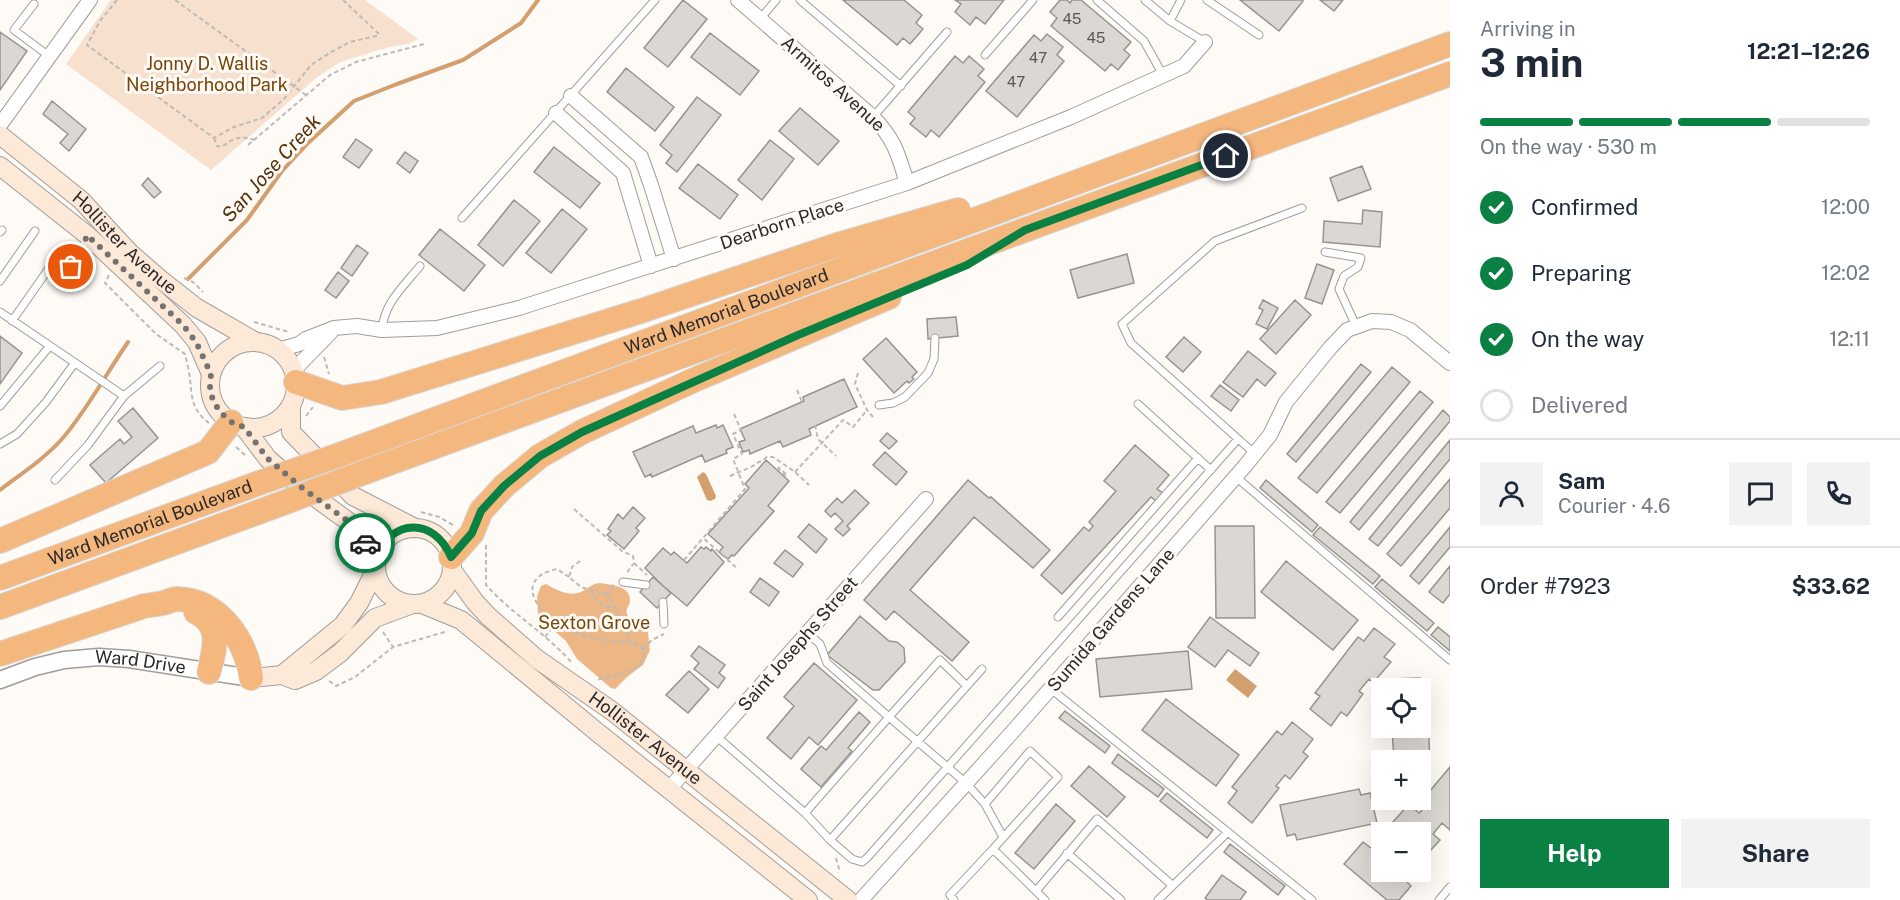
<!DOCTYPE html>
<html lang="en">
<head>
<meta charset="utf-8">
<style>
  body { margin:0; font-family:"Public Sans",sans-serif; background:#f2f2f3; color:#1f2937; height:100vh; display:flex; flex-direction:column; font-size:22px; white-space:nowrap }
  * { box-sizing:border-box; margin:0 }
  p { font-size:20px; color:#747a83 }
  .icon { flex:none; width:33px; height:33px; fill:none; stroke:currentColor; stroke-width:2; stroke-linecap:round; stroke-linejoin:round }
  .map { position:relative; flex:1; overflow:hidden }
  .drawer { display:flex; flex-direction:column; background:#fff; width:450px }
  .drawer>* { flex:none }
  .controls { position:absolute; left:1371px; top:678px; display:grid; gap:12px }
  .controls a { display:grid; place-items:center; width:60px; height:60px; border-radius:0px; background:#fff; box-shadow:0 6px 24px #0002; font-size:30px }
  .pin { position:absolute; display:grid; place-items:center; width:51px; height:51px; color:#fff; margin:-26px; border:3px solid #fff; border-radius:50%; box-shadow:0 2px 6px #0007 }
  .courier { position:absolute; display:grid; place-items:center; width:60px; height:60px; margin:-30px; border:4px solid #0b8043; border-radius:50%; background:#fff; color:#222; box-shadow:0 2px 8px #0007 }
  .headline em { font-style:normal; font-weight:700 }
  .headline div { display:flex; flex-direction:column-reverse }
  .headline { display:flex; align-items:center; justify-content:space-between; height:102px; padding:0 30px }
  h1 { font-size:39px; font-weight:700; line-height:45px }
  .bar { display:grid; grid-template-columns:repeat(4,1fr); gap:9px 6px; align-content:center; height:72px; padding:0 30px }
  .bar i { height:8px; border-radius:4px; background:#e0e1e3 }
  .bar .active { background:#0b8043 }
  .bar p { grid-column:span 4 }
  .line { display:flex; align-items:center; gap:15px; padding:0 30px; border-top:2px solid #e0e1e3 }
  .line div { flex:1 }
  .round { display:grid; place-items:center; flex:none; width:63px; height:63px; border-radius:0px; background:#f2f2f3 }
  ol { padding:0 30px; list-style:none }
  li { display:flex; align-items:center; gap:18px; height:66px }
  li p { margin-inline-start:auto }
  li .icon { padding:6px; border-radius:50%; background:#0b8043; color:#fff; stroke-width:4 }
  li:last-child { color:#747a83 }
  li i { width:33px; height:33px; border:3px solid #e0e1e3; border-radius:50% }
  .cta { display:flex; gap:12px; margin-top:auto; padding:12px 30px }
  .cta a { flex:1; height:69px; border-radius:0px; background:#0b8043; color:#fff; font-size:24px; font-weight:700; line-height:69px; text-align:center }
  .cta a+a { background:#f2f2f3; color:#1f2937 }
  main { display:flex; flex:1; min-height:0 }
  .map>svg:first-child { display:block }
  .green { fill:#f7e0cd }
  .forest { fill:#edb785 }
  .water { fill:#d49f6e }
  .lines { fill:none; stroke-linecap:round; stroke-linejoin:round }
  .stream { stroke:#d49f6e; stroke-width:4 }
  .building { fill:#dbd8d4; stroke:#979490; stroke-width:1.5 }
  .service-casing { stroke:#a09d9a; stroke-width:9 }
  .minor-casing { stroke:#a09d9a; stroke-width:16 }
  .tertiary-casing { stroke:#a09d9a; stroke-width:19 }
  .secondary-casing { stroke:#a09d9a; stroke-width:20 }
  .motorway-casing { stroke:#d9d8d8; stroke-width:26 }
  .path { stroke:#bdbab7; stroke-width:2; stroke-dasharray:4.5 3; stroke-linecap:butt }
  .service { stroke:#fff; stroke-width:7 }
  .minor { stroke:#fff; stroke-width:14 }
  .tertiary { stroke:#fff; stroke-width:16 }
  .secondary { stroke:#fce9d8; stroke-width:18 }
  .motorway { stroke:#f4b77e; stroke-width:24 }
  .motorway-bridge-casing { stroke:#d9d8d8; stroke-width:26; stroke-linecap:butt }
  .motorway-bridge { stroke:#f4b77e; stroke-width:24 }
  .done { stroke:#757270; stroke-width:6; stroke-dasharray:0 10.8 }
  .route { stroke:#0b8043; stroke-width:8 }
  .labels { text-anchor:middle; stroke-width:6; stroke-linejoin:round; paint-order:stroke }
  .number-label { font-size:15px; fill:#575553 }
  .park-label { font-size:18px; fill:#774508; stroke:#fefaf6 }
  .street-label { font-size:18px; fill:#2b2928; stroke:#fefaf6 }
  .water-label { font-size:20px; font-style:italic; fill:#57330d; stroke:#fefaf6 }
</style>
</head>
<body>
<main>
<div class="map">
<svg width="1450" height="900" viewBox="0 0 1450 900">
  <rect width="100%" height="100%" fill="#fefaf6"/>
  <path class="green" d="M111,0h254l53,39 -9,5 -20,3 -49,15 -24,16 -105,92 -145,-106z"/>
  <path class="forest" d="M600,583c10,2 31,2 30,18 0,5 -5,7 -3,13 4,10 14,7 20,13 1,1 2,19 3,23l-7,15 -16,12 -12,12 -4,-1 -34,-29 -11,-18 -28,-24 -1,-21 4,-10 5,-2c11,6 22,13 35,8 8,-4 10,-8 19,-9z"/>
  <path class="water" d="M703,472l3,2 10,22 -1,3 -5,2 -3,-1 -10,-23z
    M1235,669l22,17 -9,12 -22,-18z"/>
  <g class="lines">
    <path class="stream" d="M188,279l59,-59 35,-49 26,-28 46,-42 43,-17 66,-24 58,-37 17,-23
      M0,490c21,-16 44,-31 62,-51 25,-29 44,-65 66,-97"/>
  </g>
  <path class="building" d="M683,0l24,19 -39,48 -24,-19z
    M843,0h61l18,15 -6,8 7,6 -13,15 -7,-6 -6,7z
    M955,0h49l-19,24 -9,-7 -6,8 -15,-13 6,-8z
    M1060,0h7l3,3 2,-3h9l50,42 -7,8 6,5 -12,15 -7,-6 -6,7 -54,-45 6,-8 -7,-6z
    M1240,0h62l1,1 -24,30z
    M1320,0h23l-9,11z
    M0,32l27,19 -27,39z
    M710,33l49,38 -19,24 -49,-38z
    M1047,34l16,13 -6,8 7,6 -47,56 -31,-26 48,-56 7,6z
    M955,56l8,7 6,-7 15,13 -6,7 7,6 -46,55 -8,-7 -5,7 -16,-13 5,-6 -7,-6z
    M626,68l48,39 -19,24 -48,-39z
    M697,97l24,18 -44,57 -11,-9 6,-8 -12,-10z
    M52,101l34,28 -17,22 -9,-8 8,-9 -25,-20z
    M800,108l39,33 -21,24 -39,-34z
    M356,139l16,11 -13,18 -16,-11z
    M770,140l24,19 -32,41 -24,-20z
    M554,147l46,36 -20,25 -46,-36z
    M405,152l13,9 -8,12 -13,-10z
    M698,164l40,31 -18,24 -41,-31z
    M1362,166l9,23 -33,12 -8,-23z
    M148,178l13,14 -7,6 -12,-13z
    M514,200l26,21 -37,45 -25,-21z
    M562,209l25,20 -36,44 -25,-20z
    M1363,210l19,2 -2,35 -57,-5 1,-21 38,3z
    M440,229l45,36 -21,26 -45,-36z
    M357,245l11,8 -16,23 -11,-8z
    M1127,254l7,29 -56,15 -8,-28z
    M1317,264l17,6 -12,34 -17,-6z
    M338,272l11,9 -13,17 -11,-8z
    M1263,300l15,8 -11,21 -11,-5 7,-14 -4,-2z
    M1295,300l16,15 -35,39 -16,-15z
    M956,317l2,19 -30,3 -1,-20z
    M0,336l22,17 -22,31z
    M1184,337l17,15 -18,20 -17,-15z
    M886,338l31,34 -5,5 2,2 -5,4 -2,-2 -13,12 -31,-34z
    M1248,351l28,22 -11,13 -8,-7 -14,18 -20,-15z
    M1361,364l10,8 -75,90 -9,-8z
    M1392,367l18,15 -93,111 -19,-15z
    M844,379l13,28 -48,22 2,6 -28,12 -3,-6 -30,13 -1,-4 -6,2 -4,-10 6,-2 -5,-11 64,-28 -1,-4z
    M1220,385l19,15 -8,11 -20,-15z
    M1420,391l13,11 -93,111 -14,-11z
    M133,408l25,30 -52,45 -16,-18 30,-26 4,5 8,-7 -14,-16z
    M1443,410l7,7v4l-91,109 -9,-8z
    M716,425l1,3 6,-3 10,22 -7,3 1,3 -22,9 -3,-7 -50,22 -1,-3 -6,3 -12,-25 60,-26 3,7z
    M887,433l10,8 -8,8 -9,-8z
    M1450,440v19l-72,87 -9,-7z
    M1135,445l34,30 -12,14 6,4 -7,8 -5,-4 -89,97 -21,-19 43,-48 5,4 4,-5 -4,-4 27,-31 -12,-10z
    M885,452l22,20 -11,13 -23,-20z
    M766,460l23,21 -21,25 6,5 -40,45 -2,-1 -4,4 -9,-7 4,-5 -15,-13 41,-46 -4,-4z
    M1450,479v29l-49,58 -14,-12z
    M968,480l21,18 2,-1 59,53 -17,18 -59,-51 -64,73 59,52 -17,19 -58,-50 -8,9 -22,-20z
    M1266,480l52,45 -6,7 -52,-44z
    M855,490l14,13 -22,23 3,3 -7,7 -8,-7 8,-8 -8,-8 -4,4 -6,-6 12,-13 5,5z
    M633,507l12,11 -9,10 3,3 -15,18 -17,-14 4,-4 -3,-2 10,-15 5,5z
    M809,524l18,15 -11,14 -18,-16z
    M1215,526h39l1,92h-39z
    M1320,527l60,49 -7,8 -60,-49z
    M1450,527v20l-31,37 -9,-8z
    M701,547l3,2 2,-2 5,4 1,-2 12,13 -37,44 -25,-21 -17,-17 18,-20 8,7 3,-3 13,11z
    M785,550l18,14 -10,13 -19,-14z
    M1286,561l72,59 -25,30 -72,-58z
    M1450,566v28l-7,9 -14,-11z
    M653,577l18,16 -14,15 -17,-16z
    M760,578l19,14 -10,14 -19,-14z
    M1382,579l52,44 -7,8 -52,-44z
    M860,616l29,25 8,1 7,6 1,14 -26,28h-6l-46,-35z
    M1210,617l49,36 -9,13 -22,-16 -13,17 -27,-20z
    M1438,627l12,10v14l-19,-16z
    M1374,628l21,16 -11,13 7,5 -18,21 -4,-4 -10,12 4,3 -16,22 -6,-4 -10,14 -21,-17 10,-13 -5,-3 43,-56 6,4z
    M699,646l26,19 -6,8 6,5 -7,10 -24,-19 5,-6 -8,-7z
    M1188,651l4,38 -92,8 -4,-38z
    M814,663l43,37 -39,45 -9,-8 -18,22 -24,-21 27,-32 -10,-9z
    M689,671l20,18 -21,24 -22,-18z
    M1420,678l1,9 6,-1 3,80h-8v10h-2v-16h-26l-2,-32h28v-40h-30v-9z
    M1166,699l73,56 -23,31 -74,-56z
    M1065,711l45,35 -5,7 -46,-35z
    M859,712l11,10 -22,26 4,3 -31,36 -20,-18 20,-23 5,4z
    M1292,722l21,17 -10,13 5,4 -18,23 -5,-4 -9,11 3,2 -27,35 -24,-20 9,-12 -5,-4 45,-56 5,4z
    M1118,754l46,35 -6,8 -46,-34z
    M1089,766l36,31 -18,20 -36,-31z
    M1450,767v63l-8,-7 -9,11 7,6 -20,22v-30h-36l25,-28 10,9 5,-5 -5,-4z
    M1359,789l2,6 9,-2 7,30 -80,17 -2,-6 -8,2 -7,-31z
    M1167,793l46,37 -6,8 -47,-37z
    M1056,804l19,17 -41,48 -19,-16z
    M1382,836v36h30l-7,8 6,6 -12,14h-12l-43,-36 19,-22 8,6z
    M1230,844l55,42 -7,9 -54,-43z
    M1222,875l24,17 -6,8h-32l-3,-2z"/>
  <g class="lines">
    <defs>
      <path id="service" d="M800,0l101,86
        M1097,0l47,41 19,34
        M1145,0l25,21 11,-21
        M1207,0l52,35
        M34,4l-20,26 35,26
        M760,19l16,-19
        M1170,21l35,21
        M985,55l48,-55
        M873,117l74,-85
        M462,218l193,-218
        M0,232l2,-2
        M1325,252l36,6 -3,9 -14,9 -5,13 17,37
        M0,281l35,-50
        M0,312l124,84 36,-30
        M12,321l40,-57 19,3 9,-11 7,-20
        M382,330c2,-27 21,-43 38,-64
        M1138,404l73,66
        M879,405l14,-2 12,-6 23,-24 6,-14 1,-21
        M0,406l49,-59
        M0,444l17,-10 29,-32 28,-38
        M1255,454l-124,-111 -9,-19 93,-83 87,-33
        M1236,477l214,183
        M55,480l33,-35 36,-49
        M623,582l23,3
        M663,602l1,22
        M1058,617l140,-159
        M967,686l-27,-26 -51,57 77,66 19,21 18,33
        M1051,689l261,211
        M716,736l89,77 25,27 152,-171
        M985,804l45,-53 28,26 -65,72 52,51
        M805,813l84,-96 -62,-54 -7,-19 -13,-11
        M830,840l22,19 10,3 5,-4 371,-419
        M1067,853l54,47
        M1036,891l61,-72 75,66
        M954,900l-4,-5 43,-46
        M1158,900l70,-68
        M1439,900l11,-13"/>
      <path id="minor" d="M738,0l135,117c22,23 25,37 34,66
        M571,96l70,61 10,28 23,74
        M556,113l67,60 28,93
        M0,125l90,-125
        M278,350l21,-6 7,-5 28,-11 23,-2 25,4 55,-2 82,-20 388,-125 164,-66 113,-51 21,-24
        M294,370l37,-38
        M669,789l257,-290
        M861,900l154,-171 230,-263 25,-31 16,-33 44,-54 17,-18 25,-9 19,1 19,8 40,33"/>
      <g id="tertiary">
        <path id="s1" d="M0,680l35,-13 29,-7 35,-3 30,2 122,19"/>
      </g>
      <g id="secondary">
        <path id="s2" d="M0,135l81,65 49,53 30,26 37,29 59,34"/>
        <path d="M0,166l87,69 96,90 14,17 14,32"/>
        <circle cx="253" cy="385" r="43"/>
        <path d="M291,406v26l62,64 62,32"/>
        <path d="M244,427l24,32 33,28 48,35 26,36"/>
        <circle cx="414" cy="566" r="38"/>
        <path id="s3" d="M452,570l23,32 13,14 49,43 75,52 236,189"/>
        <path d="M422,604l39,16 136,112 211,168"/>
        <path d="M282,675l61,-50 16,-22 16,-32"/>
        <path d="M251,678l31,-3 13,5 21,-9 24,-18 35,-35 35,-13"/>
      </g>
      <g id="motorway">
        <path d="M296,382l46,16 39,-6 260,-81 196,-66 121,-35"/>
        <path id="s4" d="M342,454l1108,-410"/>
        <path d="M365,472l1085,-398"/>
        <path d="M0,541l208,-89 23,-30"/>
        <path d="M451,557l21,-24 9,-22 23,-25 36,-30 42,-24 112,-52 195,-83"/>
        <path id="s5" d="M0,578l259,-95"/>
        <path d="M0,607l283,-104"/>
        <path d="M196,612c26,12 19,37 13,60"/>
        <path d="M0,654l144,-48c7,-1 13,-2 19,-3 5,-1 9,-4 14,-4 42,1 69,41 74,79"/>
      </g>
    </defs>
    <use href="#service" class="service-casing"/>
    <use href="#minor" class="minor-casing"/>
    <use href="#tertiary" class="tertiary-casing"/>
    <use href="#secondary" class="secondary-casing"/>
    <use href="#motorway" class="motorway-casing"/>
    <path class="path" d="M117,0l-17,21 -13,24 127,93 20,-11 28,-9 22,-19 27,-34 20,-13 19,-10 30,-7
      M175,0l131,95
      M343,0l37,35
      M214,138l3,8 5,1c11,-9 19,-12 32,-7
      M248,145l82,-70 26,-13 68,-18
      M109,275l-4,8 51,51 29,20c2,8 4,17 5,25 2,20 2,31 19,44
      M184,278l9,4 10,10
      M254,322l35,10
      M324,357l5,17
      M858,373l-3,11 12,26 6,7
      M797,390l5,12
      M734,414l7,16 -8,4 9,20 -9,5 12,30 -42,49 35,31
      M306,416l7,-9
      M815,425l3,14 18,17
      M236,447l9,8
      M777,470l1,-1 8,7 1,-1 -9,-8
      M795,472l48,-52 10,7 14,-17
      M730,476l21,-9 16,-10h6l22,15 14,13
      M574,509l48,42 11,5 1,7 -6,8v3
      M421,512l18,5 16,9
      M486,545v40c26,29 61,49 86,78
      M357,560v13
      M684,560l19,-22
      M580,561l-8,6 -3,10 12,10 26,8 8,12 16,35
      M634,563l13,12
      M569,577l-12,-8c-9,2 -19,5 -23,14 -4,8 0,15 4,22 16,24 47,33 74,36 14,2 19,-2 31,8 6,24 -31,27 -47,31
      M591,590c4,11 12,18 24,17
      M607,595l5,-7 1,-5
      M383,632l10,15 55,-16
      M545,637l11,-14
      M643,649l9,-9 12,-6
      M329,681l7,5 19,-9 38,-30
      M836,858l3,11 -1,4"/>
    <use href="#service" class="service"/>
    <use href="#minor" class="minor"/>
    <use href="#tertiary" class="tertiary"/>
    <use href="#secondary" class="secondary"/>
    <use href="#motorway" class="motorway"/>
    <defs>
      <path id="motorway-bridge" d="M259,483l83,-29
        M283,503l82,-31"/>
    </defs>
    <use href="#motorway-bridge" class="motorway-bridge-casing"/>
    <use href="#motorway-bridge" class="motorway-bridge"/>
  </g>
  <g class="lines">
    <path class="done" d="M71,267l9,-11 7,-21 96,90 13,17 15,32 -1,13 3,14 8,12 10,9 13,5 24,32 33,28 48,35 16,21"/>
    <path class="route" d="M365,543l10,15c17,-40 59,-41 76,-1l21,-24 9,-22 23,-25 36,-30 42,-24 216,-97 169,-70 58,-35 201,-74"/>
  </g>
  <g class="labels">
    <g class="number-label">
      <text x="1072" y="24">45</text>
      <text x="1096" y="43">45</text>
      <text x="1038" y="63">47</text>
      <text x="1016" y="87">47</text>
    </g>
    <g class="park-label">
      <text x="207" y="70">Jonny D. Wallis<tspan x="207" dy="21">Neighborhood Park</tspan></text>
      <text x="594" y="629">Sexton Grove</text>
    </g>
    <g class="street-label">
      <text transform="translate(833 84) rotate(42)" y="6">Armitos Avenue</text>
      <text transform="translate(782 224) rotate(-18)" y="6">Dearborn Place</text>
      <text dy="6" stroke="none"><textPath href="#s2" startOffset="165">Hollister Avenue</textPath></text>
      <text dy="6" stroke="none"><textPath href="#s4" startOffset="410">Ward Memorial Boulevard</textPath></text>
      <text dy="6" stroke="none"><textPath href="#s5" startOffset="160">Ward Memorial Boulevard</textPath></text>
      <text transform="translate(1111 620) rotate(-49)" y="6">Sumida Gardens Lane</text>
      <text transform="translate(798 644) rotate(-49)" y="6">Saint Josephs Street</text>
      <text dy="6" stroke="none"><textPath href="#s1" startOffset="144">Ward Drive</textPath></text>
      <text dy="6" stroke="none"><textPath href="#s3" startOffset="258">Hollister Avenue</textPath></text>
    </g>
    <g class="water-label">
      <text transform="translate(271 168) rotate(-48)" y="7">San Jose Creek</text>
    </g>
  </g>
</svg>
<div class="controls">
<a><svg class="icon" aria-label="locate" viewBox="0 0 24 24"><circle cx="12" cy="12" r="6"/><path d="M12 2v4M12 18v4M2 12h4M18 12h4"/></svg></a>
<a>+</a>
<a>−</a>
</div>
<div class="pin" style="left:71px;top:267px;background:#ea580c"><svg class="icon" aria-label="bag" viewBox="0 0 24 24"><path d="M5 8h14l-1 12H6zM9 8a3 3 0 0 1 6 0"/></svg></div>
<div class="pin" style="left:1226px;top:156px;background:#1f2937"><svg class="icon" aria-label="home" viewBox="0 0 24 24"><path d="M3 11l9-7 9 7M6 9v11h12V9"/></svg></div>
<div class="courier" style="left:365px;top:543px"><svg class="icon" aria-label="car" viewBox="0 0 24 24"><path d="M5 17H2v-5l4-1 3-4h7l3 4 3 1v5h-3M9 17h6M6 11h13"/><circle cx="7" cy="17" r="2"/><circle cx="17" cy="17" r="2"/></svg></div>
</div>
<section class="drawer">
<div class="headline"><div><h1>3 min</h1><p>Arriving in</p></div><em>12:21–12:26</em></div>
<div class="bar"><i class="active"></i><i class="active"></i><i class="active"></i><i></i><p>On the way · 530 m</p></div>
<ol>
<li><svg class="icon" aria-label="check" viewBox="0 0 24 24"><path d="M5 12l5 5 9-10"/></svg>Confirmed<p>12:00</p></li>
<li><svg class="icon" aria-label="check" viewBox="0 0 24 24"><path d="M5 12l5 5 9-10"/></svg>Preparing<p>12:02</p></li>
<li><svg class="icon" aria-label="check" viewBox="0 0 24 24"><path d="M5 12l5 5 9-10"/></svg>On the way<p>12:11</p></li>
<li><i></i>Delivered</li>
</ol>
<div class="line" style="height:108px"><a class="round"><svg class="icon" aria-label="person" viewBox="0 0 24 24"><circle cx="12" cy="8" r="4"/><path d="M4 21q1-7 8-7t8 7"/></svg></a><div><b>Sam</b><p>Courier · 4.6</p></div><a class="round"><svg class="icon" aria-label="chat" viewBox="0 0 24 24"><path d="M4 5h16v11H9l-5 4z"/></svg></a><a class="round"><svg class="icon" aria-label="phone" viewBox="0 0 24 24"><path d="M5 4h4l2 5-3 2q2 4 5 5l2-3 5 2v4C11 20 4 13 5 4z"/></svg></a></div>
<div class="line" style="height:78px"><div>Order #7923</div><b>$33.62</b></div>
<div class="cta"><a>Help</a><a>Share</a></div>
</section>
</main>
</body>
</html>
